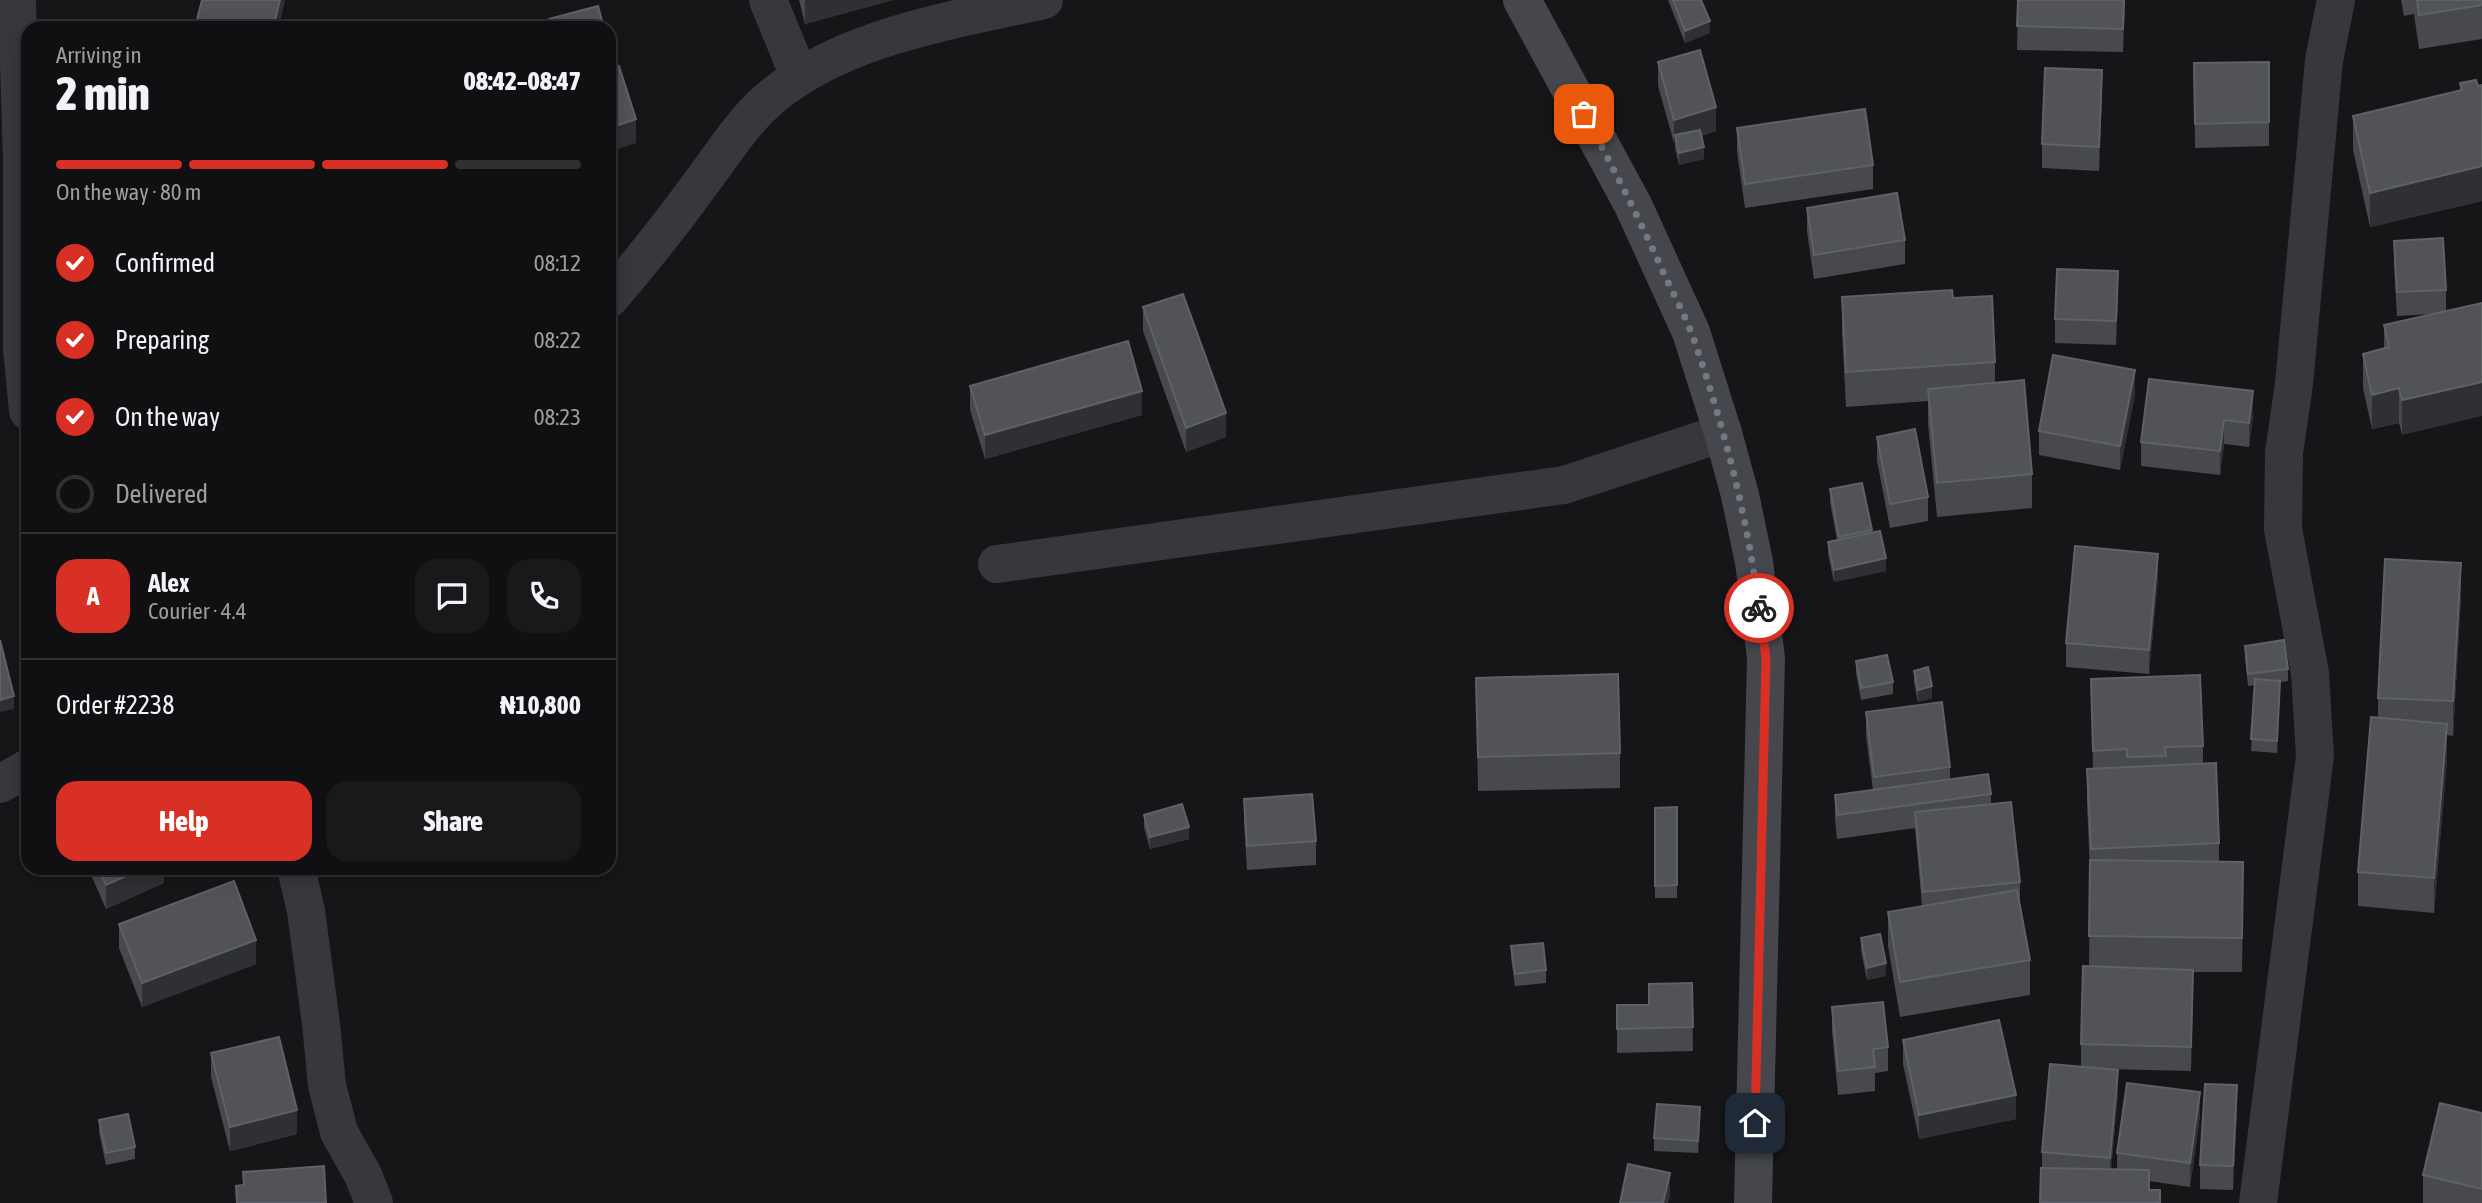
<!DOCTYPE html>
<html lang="en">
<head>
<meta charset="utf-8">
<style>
  body { margin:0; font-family:"Asap Condensed",sans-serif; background:#19191b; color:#f1f3f6; height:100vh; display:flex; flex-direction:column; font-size:26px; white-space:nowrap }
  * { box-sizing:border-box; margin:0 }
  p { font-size:23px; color:#9c9d9f }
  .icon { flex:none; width:38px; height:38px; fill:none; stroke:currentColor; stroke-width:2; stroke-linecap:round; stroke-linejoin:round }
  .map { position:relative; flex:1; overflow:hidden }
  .details { position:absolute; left:21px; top:21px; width:595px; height:854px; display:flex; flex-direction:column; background:#101012; border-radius:21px; box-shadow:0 4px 18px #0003,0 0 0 2px #303032 }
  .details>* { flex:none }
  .pin { position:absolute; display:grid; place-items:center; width:60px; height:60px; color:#fff; margin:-30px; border-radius:14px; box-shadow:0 4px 10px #0006 }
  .courier { position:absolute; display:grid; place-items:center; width:70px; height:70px; margin:-35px; border:5px solid #d93025; border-radius:50%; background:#fff; color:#222; box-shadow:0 2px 9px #0007 }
  .overview em { font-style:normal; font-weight:800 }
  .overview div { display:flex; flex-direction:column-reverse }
  .overview { display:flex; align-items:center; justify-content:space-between; height:119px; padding:0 35px }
  h1 { font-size:46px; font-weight:800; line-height:52px }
  .bar { display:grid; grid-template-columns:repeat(4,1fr); gap:10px 7px; align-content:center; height:84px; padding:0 35px }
  .bar i { height:9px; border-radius:5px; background:#303032 }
  .bar .current { background:#d93025 }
  .bar p { grid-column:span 4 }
  .line { display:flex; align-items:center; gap:18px; padding:0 35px; border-top:2px solid #303032 }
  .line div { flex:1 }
  .round { display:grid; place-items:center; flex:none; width:74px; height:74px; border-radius:21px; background:#19191b }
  ol { padding:0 35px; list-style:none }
  li { display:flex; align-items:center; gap:21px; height:77px }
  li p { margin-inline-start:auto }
  li .icon { padding:7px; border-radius:50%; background:#d93025; color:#fff; stroke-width:4 }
  li:last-child { color:#9c9d9f }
  li i { width:38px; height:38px; border:4px solid #303032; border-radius:50% }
  .cta { display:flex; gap:14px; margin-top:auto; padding:14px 35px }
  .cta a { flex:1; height:80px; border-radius:21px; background:#d93025; color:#fff; font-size:28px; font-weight:800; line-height:80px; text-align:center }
  .cta a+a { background:#19191b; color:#f1f3f6 }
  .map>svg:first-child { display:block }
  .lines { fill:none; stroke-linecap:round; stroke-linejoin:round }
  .minor { stroke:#37383d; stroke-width:38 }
  .secondary { stroke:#45474d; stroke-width:38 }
  .wall { fill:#47494d }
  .shaded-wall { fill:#2f3033 }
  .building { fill:#525359; stroke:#5f6168; stroke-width:2 }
  .done { stroke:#757880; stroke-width:7; stroke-dasharray:0 12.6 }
  .route { stroke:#d93025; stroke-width:9 }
</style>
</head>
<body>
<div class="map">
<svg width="2482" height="1203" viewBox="0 0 2482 1203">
  <rect width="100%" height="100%" fill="#161618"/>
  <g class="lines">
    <path class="minor" d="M17,0l5,160v189l6,62
      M768,0l31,76
      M609,299c33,-38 63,-76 92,-116 21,-28 41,-60 67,-83 74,-64 183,-79 276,-100
      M997,564l567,-79 159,-52
      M0,784l28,-16
      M296,868l10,43 15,113 6,61 12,47 24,43 11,28
      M2258,1203l57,-447 -5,-83 -27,-144 1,-76 10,-69 30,-324 12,-60"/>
    <path class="secondary" d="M1522,0l111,205 58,127 32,101 17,62 14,67 12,96 -13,545"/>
  </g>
  <path class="wall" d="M799,0h94l-88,24z
    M1668,0h33l9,33 -25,10z
    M2018,0h107l-2,52 -106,-2z
    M2401,0h81v39l-63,10 -5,-35 -10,2z
    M1658,62l58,69 -15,5 3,23 -25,6 -4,-17v-5h-1l-16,-57z
    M2269,62v84l-74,2 -1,-85z
    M2460,83l18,3 4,-1v116l-112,26 -17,-77v-34l107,-25z
    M2102,94l-3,77 -57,-3v-24z
    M1737,128l136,37v24l-128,19 -8,-56z
    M1807,208l98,32v24l-91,15 -7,-47z
    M2394,241l52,49v21l-44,124 -3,-12 -27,6 -9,-41v-34l21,-5v-24l48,-11 -35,2 -3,-51z
    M2118,295l-2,50 -61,-2v-24z
    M1842,297l111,1 42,64v21l37,91v34l-95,9 -9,-93v-23l-82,6 -4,-75z
    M1143,307l83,130 -40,15 -43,-121z
    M2149,379l104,36 -4,32 -25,-3 -4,31 -79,-9v-24z
    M970,386l172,29 -157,44 -15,-49z
    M2135,394l-15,76 -81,-15v-24z
    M1877,437l51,60v24l-38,7 -13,-67z
    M1830,489l42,41 14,41 -52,11 -6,-28v-12l9,-2 -7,-38z
    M2158,578l-9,96 -83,-7v-24z
    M2461,597l-8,139 -6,-1v23l-13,155 -76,-7v-34l20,-154v-20z
    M2245,646l43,23v12l-8,1 -3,71 -26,-2 4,-66 -7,1 -3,-28z
    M1856,661l37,21v12l-32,6 -5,-27z
    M1914,671l18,27 -14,4 -4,-19z
    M1476,678l144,75v35l-142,3z
    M2091,679l112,67v18l16,79v19l24,34 -1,76h-49l-2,99 -87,-2 14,25 -7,76h6v-17l83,-37 -10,71 -41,-6v9l11,13 -118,-35v-16l39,-85v-23l8,-77 1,-95 -3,-69v-34l6,-1z
    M1866,712l84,55v13l41,14v10l29,78v24l10,54v35l-130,22 -12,-71v-34l34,-6 -7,-78 -78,11 -2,-20v-24l38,-5 -7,-54z
    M1244,799l72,42v24l-69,5 -3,-47z
    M1677,807v91h-22v-90z
    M1144,815l45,24 -39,10 -6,-22z
    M88,868h76v15l-58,26z
    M119,924l137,40 -114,43 -23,-59z
    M1861,938l25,38 -19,4 -6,-29z
    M1511,946l35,24v13l-31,3 -4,-28z
    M1692,983l1,68 -76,2v-48h32z
    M1832,1007l56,40v24l-13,2v18l-37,4 -6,-64z
    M1903,1040l113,79 -97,20 -16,-75z
    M211,1053l86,81 -67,17 -19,-74z
    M2237,1109l-4,81 -33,-1v-24z
    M2482,1113v90h-59v-28z
    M99,1120l36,27v12l-29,6 -7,-33z
    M1700,1120l-2,33 -44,-2v-13z"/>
  <path class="shaded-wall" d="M280,0h5l-6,28h-6z
    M805,0h88l-88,24z
    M2124,0h1l-2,52v-23z
    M1710,21v12l-25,10v-12z
    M613,58v24l-4,1v-24z
    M2102,70v24l-3,77v-24z
    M1716,107v24l-39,12 -2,-8v8h-1v-23z
    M636,119v24l-27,9v-24z
    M1704,147v12l-25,6v-12z
    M2482,166v35l-112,26v-34z
    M2118,271v24l-2,50v-24z
    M2135,370v24l-15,76v-24z
    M2482,382v34l-80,19v-35z
    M2399,388v35l-27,6v-34z
    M1142,391v24l-157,44v-24z
    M2253,391v24l-4,32v-24z
    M1226,413v24l-40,15v-24z
    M2224,420v24l-4,31v-24z
    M2158,554v24l-9,96v-24z
    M1886,558v13l-52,11v-12z
    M2461,563v34l-8,139v-35z
    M2280,681v12l-3,60v-12z
    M1932,686v12l-14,4v-12z
    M14,696v13l-14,3v-12z
    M2447,724v34l-13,155v-35z
    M1189,827v12l-39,10v-12z
    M144,868h20v15l-58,26v-24z
    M256,940v24l-114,43v-24z
    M1886,963v13l-19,4v-12z
    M2193,970v24l-2,77v-24z
    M2118,1070v24l-8,88v-24z
    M2237,1085v24l-4,81v-24z
    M2200,1092v24l-10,71v-24z
    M2016,1095v24l-97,20v-24z
    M1700,1107v13l-2,33v-12z
    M297,1110v24l-67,17v-24z
    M1670,1173v24l-2,6h-5z"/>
  <path class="building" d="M202,0h78l-7,28h-75l-3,-1z
    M1673,0h28l9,21 -25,10z
    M2018,0h106l-1,29 -106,-3z
    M2417,0h65v5l-63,10z
    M598,6l6,22h-52l-3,-9z
    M609,45l4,13 -4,1z
    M1700,50l16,57 -42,13 -16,-58z
    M2269,62v60l-74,2 -1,-61z
    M619,66l17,53 -27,9v-58z
    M2045,68l57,2 -3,77 -57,-3z
    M2476,80l2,6 4,-1v81l-112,27 -17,-77 109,-26 -2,-7z
    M1865,109l8,56 -128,19 -8,-56z
    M1700,130l4,17 -25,6 -4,-18z
    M1897,193l8,47 -91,15 -7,-47z
    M2443,238l3,52 -49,2 -3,-51z
    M2057,269l61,2 -2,50 -61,-2z
    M1952,290l1,8 39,-2 3,66 -149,10 -4,-75z
    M1183,294l43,119 -40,15 -43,-121z
    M2482,303v79l-80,18 -3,-12 -27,7 -9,-41 26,-7 -5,-22z
    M1128,341l14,50 -157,44 -15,-49z
    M2053,355l82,15 -15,76 -81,-15z
    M2149,379l104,12 -4,32 -25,-3 -4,31 -79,-9z
    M2024,380l8,94 -95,9 -9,-94z
    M1915,429l13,68 -38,7 -13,-67z
    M1862,483l10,47 -33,7 -9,-48z
    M1880,531l6,27 -52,12 -6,-28z
    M2075,546l83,8 -9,96 -83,-7z
    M2385,559l76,4 -8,138 -75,-3z
    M0,640l14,56 -14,4z
    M2284,640l4,29 -40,5 -3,-28z
    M1887,655l6,27 -32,6 -5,-27z
    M1928,667l4,19 -14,4 -4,-19z
    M1618,674l2,79 -142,4 -2,-79z
    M2200,675l3,71 -38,1 1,9 -39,1v-8l-34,2 -2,-72z
    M2255,679l25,2 -3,60 -26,-2z
    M1942,702l8,65 -76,10 -8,-65z
    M2371,717l76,7 -13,154 -76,-6z
    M2216,763l3,80 -128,6 -4,-80z
    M1988,774l3,20 -154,21 -2,-20z
    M1312,794l4,47 -69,5 -3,-47z
    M2011,802l9,80 -97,10 -8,-80z
    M1182,804l7,23 -39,10 -6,-22z
    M1677,807v78l-22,1v-78z
    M2090,860l153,2 -1,76 -153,-2z
    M98,868h46l-38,17z
    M234,881l22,59 -114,43 -23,-59z
    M2017,890l13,70 -130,22 -12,-70z
    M1880,934l6,29 -19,5 -6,-30z
    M1543,943l3,27 -31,4 -4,-28z
    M2083,966l110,4 -2,77 -110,-3z
    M1692,983l1,44 -76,2v-24h32v-21z
    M1883,1002l5,45 -15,2 2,18 -37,4 -6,-64z
    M1999,1020l17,75 -97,20 -16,-75z
    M279,1037l18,73 -67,17 -19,-74z
    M2050,1064l68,6 -8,88 -68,-6z
    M2127,1083l73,9 -10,71 -73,-10z
    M2205,1084l32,1 -4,81 -33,-1z
    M2440,1103l42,10v76l-59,-14z
    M1657,1104l43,3 -2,34 -44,-3z
    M128,1114l7,33 -29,6 -7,-33z
    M1628,1164l42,9 -7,30h-43z
    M324,1166l2,37h-89l-1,-17 8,-1 -1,-13z
    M2041,1168l108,2v20h11v13h-120z"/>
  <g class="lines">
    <path class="done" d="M1584,114c29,53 56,106 81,162 9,19 19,38 27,58 31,89 55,180 67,274"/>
    <path class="route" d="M1755,1123l11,-465 -7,-50"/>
  </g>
</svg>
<div class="pin" style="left:1584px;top:114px;background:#ea580c"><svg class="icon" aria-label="bag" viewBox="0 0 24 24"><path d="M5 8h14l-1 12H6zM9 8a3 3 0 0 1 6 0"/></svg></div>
<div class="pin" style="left:1755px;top:1123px;background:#1f2937"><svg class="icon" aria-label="home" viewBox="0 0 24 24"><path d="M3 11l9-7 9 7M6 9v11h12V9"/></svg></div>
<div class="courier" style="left:1759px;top:608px"><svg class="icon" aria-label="bike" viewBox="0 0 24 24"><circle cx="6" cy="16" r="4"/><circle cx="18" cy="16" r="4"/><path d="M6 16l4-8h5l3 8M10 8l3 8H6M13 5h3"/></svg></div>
<section class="details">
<div class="overview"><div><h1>2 min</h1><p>Arriving in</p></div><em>08:42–08:47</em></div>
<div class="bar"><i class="current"></i><i class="current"></i><i class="current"></i><i></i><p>On the way · 80 m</p></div>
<ol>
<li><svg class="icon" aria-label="check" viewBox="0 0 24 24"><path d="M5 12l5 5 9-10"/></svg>Confirmed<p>08:12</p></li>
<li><svg class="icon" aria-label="check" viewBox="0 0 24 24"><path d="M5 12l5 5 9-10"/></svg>Preparing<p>08:22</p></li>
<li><svg class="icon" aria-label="check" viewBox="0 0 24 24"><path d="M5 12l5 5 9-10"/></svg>On the way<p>08:23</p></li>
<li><i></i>Delivered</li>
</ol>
<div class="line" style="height:126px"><b class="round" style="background:#d93025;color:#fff">A</b><div><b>Alex</b><p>Courier · 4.4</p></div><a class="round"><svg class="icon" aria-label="chat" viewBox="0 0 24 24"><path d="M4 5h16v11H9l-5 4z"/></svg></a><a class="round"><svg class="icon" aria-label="phone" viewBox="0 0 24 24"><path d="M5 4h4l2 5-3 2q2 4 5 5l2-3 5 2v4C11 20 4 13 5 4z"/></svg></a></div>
<div class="line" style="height:91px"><div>Order #2238</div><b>₦10,800</b></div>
<div class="cta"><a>Help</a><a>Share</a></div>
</section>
</div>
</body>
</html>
